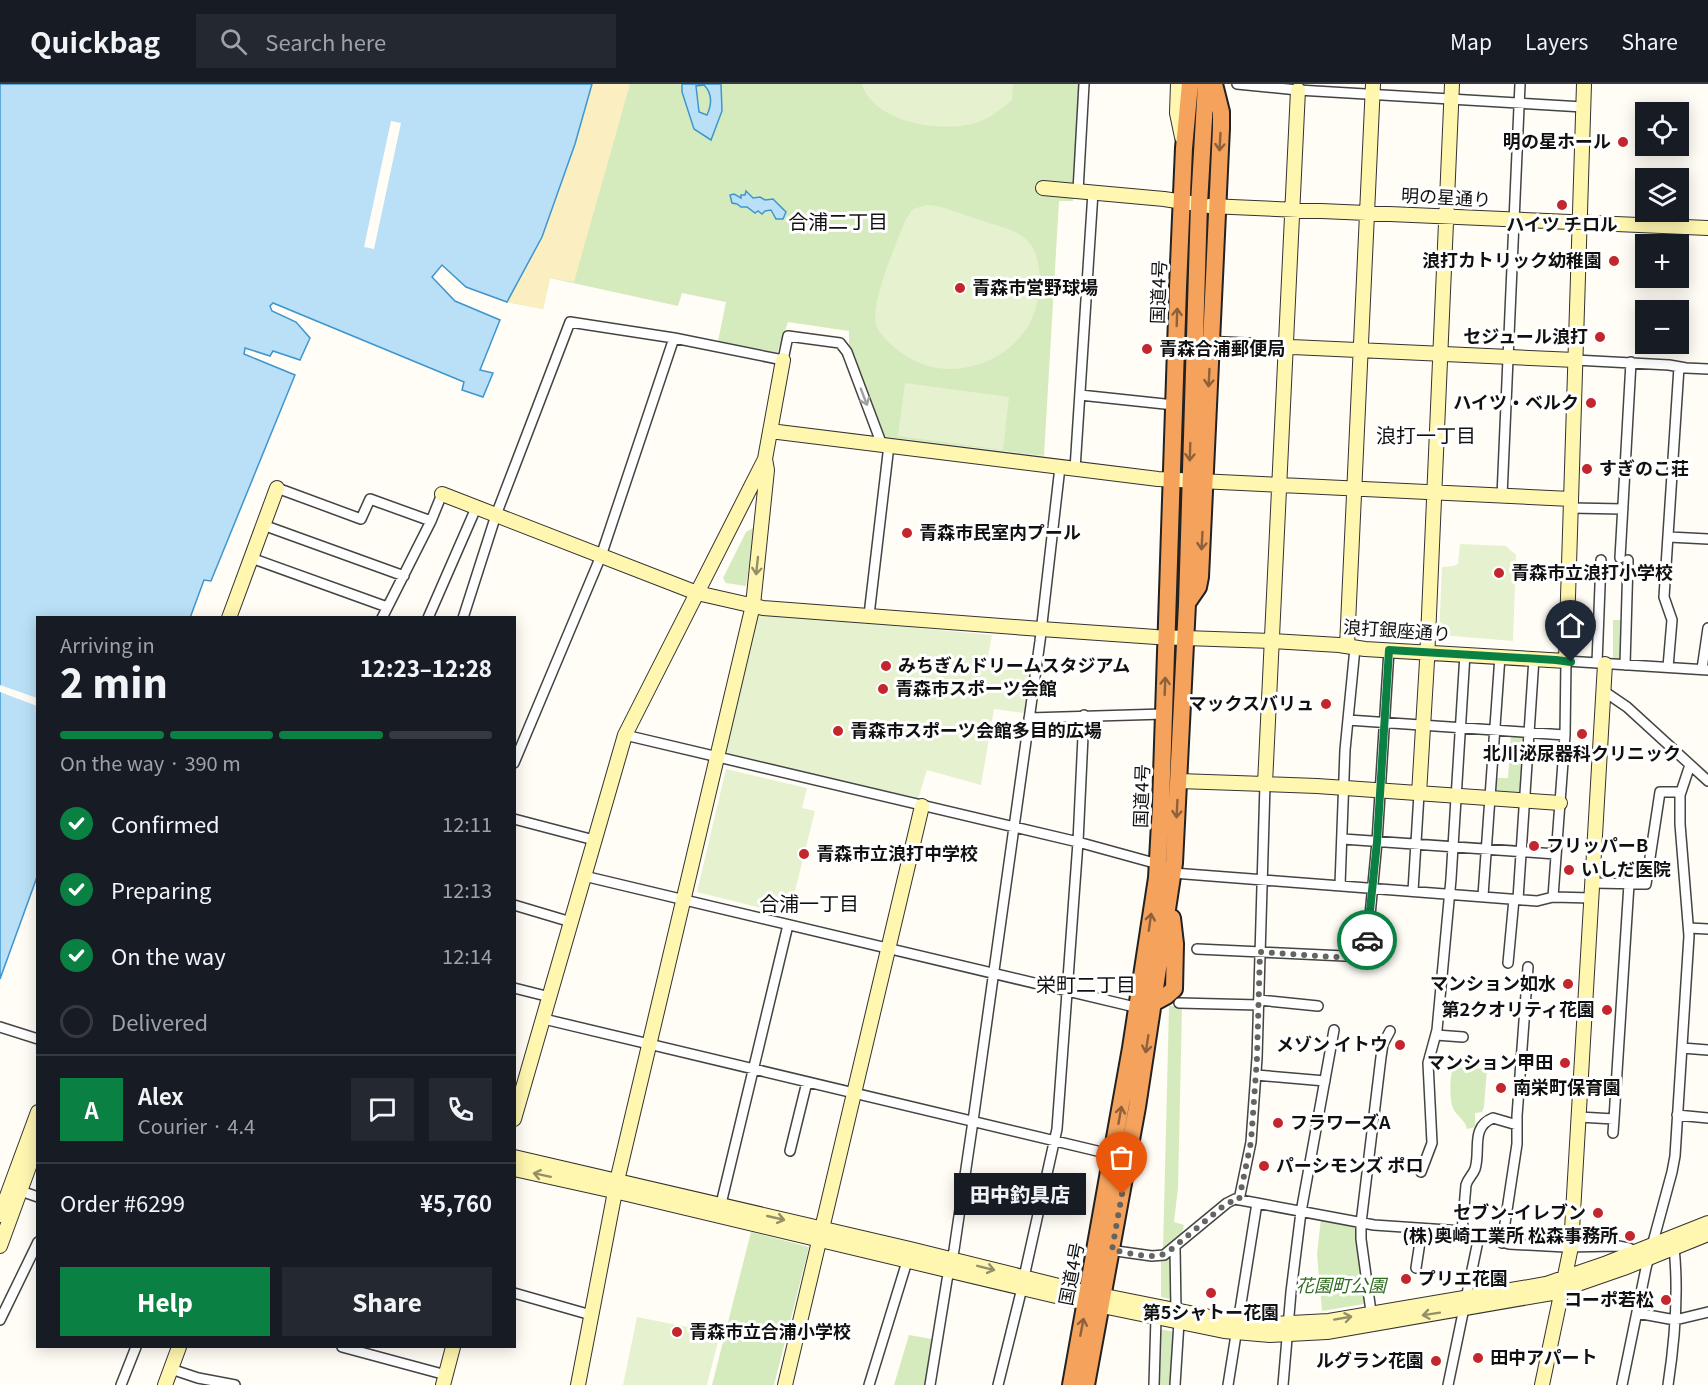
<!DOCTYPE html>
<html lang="en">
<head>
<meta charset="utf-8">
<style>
  body { margin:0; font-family:Georgia,"Noto Sans JP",serif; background:#242831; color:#f1f3f6; height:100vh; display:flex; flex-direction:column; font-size:22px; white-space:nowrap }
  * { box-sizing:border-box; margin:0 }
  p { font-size:20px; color:#9ea1a6 }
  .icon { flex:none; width:33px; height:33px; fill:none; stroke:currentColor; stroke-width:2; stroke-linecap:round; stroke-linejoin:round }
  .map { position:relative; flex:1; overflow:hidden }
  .drawer { position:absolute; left:36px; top:532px; width:480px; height:732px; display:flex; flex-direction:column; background:#171b24; border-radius:0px; box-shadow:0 3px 15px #0003 }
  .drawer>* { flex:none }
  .controls { position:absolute; left:1635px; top:18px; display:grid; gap:12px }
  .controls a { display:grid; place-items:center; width:54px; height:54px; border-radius:0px; background:#171b24; box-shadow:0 3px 15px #0003; font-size:30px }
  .pin { position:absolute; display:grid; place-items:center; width:51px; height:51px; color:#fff; margin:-62px -26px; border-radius:50% 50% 50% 0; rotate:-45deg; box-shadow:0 0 6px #0007 }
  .pin .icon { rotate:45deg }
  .courier { position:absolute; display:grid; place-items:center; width:60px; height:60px; margin:-30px; border:4px solid #0b8043; border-radius:50%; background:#fff; color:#222; box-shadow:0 2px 8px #0007 }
  .bubble { position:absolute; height:42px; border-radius:0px; background:#171b24; box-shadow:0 3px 15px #0003; font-size:20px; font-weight:800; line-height:42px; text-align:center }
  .headline em { font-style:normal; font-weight:800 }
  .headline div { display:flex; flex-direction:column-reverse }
  .headline { display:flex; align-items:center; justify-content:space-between; height:102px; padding:0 24px }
  h1 { font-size:39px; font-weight:800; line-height:45px }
  .bar { display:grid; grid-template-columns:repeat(4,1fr); gap:9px 6px; align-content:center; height:72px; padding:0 24px }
  .bar i { height:8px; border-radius:4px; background:#363941 }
  .bar .active { background:#0b8043 }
  .bar p { grid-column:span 4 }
  .line { display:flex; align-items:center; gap:15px; padding:0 24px; border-top:2px solid #363941 }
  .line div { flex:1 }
  .round { display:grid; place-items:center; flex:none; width:63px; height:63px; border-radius:0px; background:#242831 }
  ol { padding:0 24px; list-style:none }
  li { display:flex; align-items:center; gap:18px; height:66px }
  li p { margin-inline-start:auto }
  li .icon { padding:6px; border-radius:50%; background:#0b8043; color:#fff; stroke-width:4 }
  li:last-child { color:#9ea1a6 }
  li i { width:33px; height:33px; border:3px solid #363941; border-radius:50% }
  .action { display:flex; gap:12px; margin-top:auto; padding:12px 24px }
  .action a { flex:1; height:69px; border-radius:0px; background:#0b8043; color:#fff; font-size:24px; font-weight:800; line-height:69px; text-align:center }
  .action a+a { background:#242831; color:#f1f3f6 }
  header { display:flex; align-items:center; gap:36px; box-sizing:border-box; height:84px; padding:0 30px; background:#171b24; border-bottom:2px solid #363941 }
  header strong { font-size:28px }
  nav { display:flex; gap:33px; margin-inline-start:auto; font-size:21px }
  .search { width:420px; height:54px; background:#242831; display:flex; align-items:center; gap:15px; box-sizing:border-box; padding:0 21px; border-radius:0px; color:#9ea1a6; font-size:22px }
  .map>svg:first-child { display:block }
  .green { fill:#d5ebbd }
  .sand { fill:#fbeec1 }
  .pitch { fill:#e6f2cf }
  .water { fill:#b9e0f7; stroke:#3f96cf; stroke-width:1.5; fill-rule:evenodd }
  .pier { fill:#fffdf5 }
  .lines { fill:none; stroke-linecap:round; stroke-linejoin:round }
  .street-casing { stroke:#444; stroke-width:12 }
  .secondary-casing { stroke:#333; stroke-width:16 }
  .highway-casing { stroke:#222; stroke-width:20 }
  .street { stroke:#fff; stroke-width:9 }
  .secondary { stroke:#fff6b0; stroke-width:14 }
  .highway { stroke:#f5a25d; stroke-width:16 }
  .oneway { stroke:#8e613b }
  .oneway2 { stroke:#a0a0a0 }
  .oneway3 { stroke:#948f68 }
  .done { stroke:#646461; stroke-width:6; stroke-dasharray:0 10.8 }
  .route { stroke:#0b8043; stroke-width:8 }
  .poi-dot { fill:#c4262e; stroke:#fff; stroke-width:2 }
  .labels { text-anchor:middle; stroke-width:6; stroke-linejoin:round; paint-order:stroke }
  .poi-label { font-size:18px; font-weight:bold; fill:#111; stroke:#fff; text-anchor:start }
  .street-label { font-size:18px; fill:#111; stroke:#fff }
  .park-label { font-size:18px; font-style:italic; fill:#2f6b1f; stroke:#fff }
  .neighbourhood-label { font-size:20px; fill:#111; stroke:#fff }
</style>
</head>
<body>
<header>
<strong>Quickbag</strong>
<div class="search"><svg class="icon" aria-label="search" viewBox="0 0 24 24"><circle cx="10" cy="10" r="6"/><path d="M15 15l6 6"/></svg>Search here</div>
<nav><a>Map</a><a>Layers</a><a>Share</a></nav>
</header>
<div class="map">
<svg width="1708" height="1301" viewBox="0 0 1708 1301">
  <rect width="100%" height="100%" fill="#fffdf5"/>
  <path class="green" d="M592,0h489l-8,117h-14l-15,255 -158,-19 -5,-5 -32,-87v-14l-61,-9 -11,31 -59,-12 8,-39 -44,-9 -4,13 -128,-28 -7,31 -36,-7 35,-65z
    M753,444l1,4 -8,54 -20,-3 -3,-5 23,-46z
    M1613,536h12l-1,40h-11z
    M1511,650l16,1 -4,57 -3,1 -26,-1 1,-14h13z
    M1169,922h13l-4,182 -4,34 10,3 -3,12 -18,14z
    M1453,983l34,2 -3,38 -2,5 -7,1v14l-8,2c-2,-10 -11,-13 -14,-21 -4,-10 -3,-31 0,-41z
    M1321,1135l36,8 7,77 -42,7 -5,-57z
    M751,1148l58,15 -35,138h-62z
    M1173,1169l2,47 -14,-3v-36z
    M1159,1245l16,3 -3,53h-15z
    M909,1251l23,4 -7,46h-31z"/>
  <path class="sand" d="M592,0h38l-56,198 -24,-4 -7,31 -36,-7 35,-65 33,-93z"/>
  <path class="pitch" d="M862,0h151l-1,16c-12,11 -25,20 -40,24 -34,8 -99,-2 -110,-40z
    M927,121c18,1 36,10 53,15 13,5 31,8 42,16 10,7 14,16 16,27 3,18 2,35 -5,53 -18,45 -81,68 -123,42 -12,-7 -27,-18 -33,-31 -9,-21 20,-85 29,-108l7,-10z
    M905,299l104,14 -6,53 -105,-14z
    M1460,460l46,2 10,9 -3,86 -74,-6 3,-68 11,-1 5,-2z
    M757,529l235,22 -5,27 43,8 -6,43 -30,-4 -13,76 -54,-15 -9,29 -191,-44 -2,-5z
    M726,685l81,19 -5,20 13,3 -26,104 -92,-23z
    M637,1233l50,10 2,-6 32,9 -14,55h-84z"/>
  <path class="water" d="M0,0h592l-17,60 -33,93 -35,65 -41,-15 -24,-22 -10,12 23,24 45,19 -20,50 13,3 -10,24 -21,-7 2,-8 -191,-79 -3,3 2,5 24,11 14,16 -10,22 -27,-9 -3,5 -25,-8 -1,6 51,21 -84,206 -7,-1 -14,38h-152l-1,259 -37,102z
    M682,0h39l1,27 -11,29 -17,-11 -12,-37zM704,1c9,9 8,19 3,30l-8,-3 -3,-26z
    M746,107l7,7 7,-1 5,3 8,-1 13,13 -3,7h-7l-5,-9 -6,1 -3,3 -4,-3 -3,2 -8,-6h-6l-4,-3 -5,-1 -2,-8 4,-1 7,4v-3h4z"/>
  <path class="pier" d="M391,37l10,2 -27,126 -10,-2z
    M0,601l37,13v8l-37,-14z"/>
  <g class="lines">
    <defs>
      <path id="street" d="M1237,0l61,6 285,17
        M1078,107l6,-107
        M1575,276l94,5 17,3 22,1
        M1080,311l94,10
        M1075,385l18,-277
        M277,404l84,31 9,-20 61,22
        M1502,412l18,-412
        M1571,424l52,1
        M263,441l141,51
        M1669,453l39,2
        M251,474l136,49
        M1620,474l11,-196
        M869,531l20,-170
        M382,534l49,-97 11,-27
        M428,534l48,-110
        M463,534l33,-103 74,-193 104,16 109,22 5,-24 52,7 7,9 35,93
        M1597,579l4,-103
        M1625,581l3,-105
        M1668,583l4,-47 -8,-23 15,-230
        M1702,585l6,-41
        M1605,608l22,15 81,74
        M1029,634l135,-4
        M1348,636l217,15
        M625,651l453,107 80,22
        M514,679l87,-207 73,-218
        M514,735l80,21
        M1343,755l213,15
        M1173,789l364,28 16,-4 39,1
        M584,792l555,132
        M1593,799l53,1 14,-92h20
        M1340,801l5,-135 10,-102
        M1413,807l6,-97
        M1483,812l17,-240
        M1553,813l12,-162 1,-74 142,9
        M1518,815l16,-241
        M514,821l57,17
        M1689,844l19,1
        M1197,865l169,8 11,-115 12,-192
        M1508,879l6,-64
        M514,904l36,9
        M1259,916l59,6
        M1179,919l80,2
        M544,935l570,136
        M0,943l38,12
        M1436,951l27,2
        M1682,964l26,2
        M1256,991l69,6
        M1677,1031l31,3
        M1579,1033l35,2 15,-235
        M1613,1049l1,-14
        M790,1067l17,-69
        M1421,1088l11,-29 -4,-80 9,-33 14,-151 14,-225
        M15,1105l23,8
        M1239,1116l12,-58 6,-84 8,-274
        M720,1124l68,-283
        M1462,1147l4,-46c2,-7 7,-10 9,-16 6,-18 -5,-42 18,-51l24,7
        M1502,1159l15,-99v-28l11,-149
        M1175,1164l1,63
        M1109,1166l43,6 12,-1 63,-52 8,-4 139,26 88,6 47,13 56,3 53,-1 11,2 6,4
        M1416,1184l6,-39
        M1024,1193l33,-148 21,-287 6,-127
        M514,1209l77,22
        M1637,1229l38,7 33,-8
        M1372,1235l-11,-80v-16l20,-166 2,-13 7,-13
        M0,1236l38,-78
        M342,1263l104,28
        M171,1285l27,9 37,7
        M121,1301l15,-38
        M869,1301l40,-130
        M930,1301l17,-105 7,-30 19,-129 67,-480 20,-174
        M998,1301l24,-97
        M1154,1301l2,-67
        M1175,1301l4,-63
        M1228,1301l29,-182
        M1283,1301l8,-93 10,-80 33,-182
        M1448,1301l31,-149
        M1622,1301l24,-117 26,-96 3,-16 14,-220 -9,-112v-29l10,-30
        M1668,1301c7,-46 11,-91 6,-137"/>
      <path id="secondary" d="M1178,0l-1,29 5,24
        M1043,104l121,11 26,4
        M1209,122l499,22
        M1203,259l372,17
        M770,347l388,48 413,20
        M442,410l255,99 66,15 278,21 115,8 116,4 67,4 26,4 201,12 18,-577
        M229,534l48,-130
        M1347,562l26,-562
        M1179,697l138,5 243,17
        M1265,700l33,-694
        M1419,710l8,-133 25,-577
        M514,1035l111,-384 140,-276 18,-99
        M514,1073l396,92 165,41 155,31 42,3 57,-3 217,-37 61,-21 101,-40
        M514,1085l113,25 446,106 151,31 46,4 57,-3 225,-39 72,-25 84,-34
        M0,1131l38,-103
        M0,1162l38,-104
        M165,1301l14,-38
        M443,1301l10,-38
        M578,1301l39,-204 136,-576 14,-135 -2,-11
        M785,1301l137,-579
        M1542,1301l29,-138 34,-583"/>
      <path id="highway" d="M1187,519l11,-16 2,-10 21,-449v-16l-7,-28
        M1153,919l13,-7 8,-7 1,-45 -3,-26
        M1071,1301l60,-337 26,-170 4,-73 17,-518 6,-139 6,-64
        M1086,1301l51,-278 37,-244 13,-259 12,-400 7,-120"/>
    </defs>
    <use href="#street" class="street-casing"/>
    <use href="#secondary" class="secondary-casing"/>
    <use href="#highway" class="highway-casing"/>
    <use href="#street" class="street"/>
    <use href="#secondary" class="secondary"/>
    <use href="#highway" class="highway"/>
  </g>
  <defs><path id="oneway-shaft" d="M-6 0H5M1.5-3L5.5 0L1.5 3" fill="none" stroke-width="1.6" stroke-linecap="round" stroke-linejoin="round" transform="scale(1.5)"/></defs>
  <g class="oneway">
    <use href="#oneway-shaft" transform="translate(1220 58) rotate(93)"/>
    <use href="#oneway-shaft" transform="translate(1177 233) rotate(-88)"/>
    <use href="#oneway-shaft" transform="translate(1209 294) rotate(93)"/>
    <use href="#oneway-shaft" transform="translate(1190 368) rotate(92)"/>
    <use href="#oneway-shaft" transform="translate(1202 457) rotate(93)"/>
    <use href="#oneway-shaft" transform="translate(1165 602) rotate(-88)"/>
    <use href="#oneway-shaft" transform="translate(1177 725) rotate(93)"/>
    <use href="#oneway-shaft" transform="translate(1150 838) rotate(-82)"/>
    <use href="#oneway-shaft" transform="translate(1147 960) rotate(99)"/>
    <use href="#oneway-shaft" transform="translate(1120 1031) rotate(-80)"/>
    <use href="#oneway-shaft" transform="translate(1082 1243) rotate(-79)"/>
  </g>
  <use class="oneway2" href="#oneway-shaft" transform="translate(864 313) rotate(69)"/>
  <g class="oneway3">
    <use href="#oneway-shaft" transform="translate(757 482) rotate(96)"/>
    <use href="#oneway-shaft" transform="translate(542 1091) rotate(-168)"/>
    <use href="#oneway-shaft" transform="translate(776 1134) rotate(13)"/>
    <use href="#oneway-shaft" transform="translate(986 1184) rotate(14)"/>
    <use href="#oneway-shaft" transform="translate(1431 1230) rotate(171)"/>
    <use href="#oneway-shaft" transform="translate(1343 1234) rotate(-10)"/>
  </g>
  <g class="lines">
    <path class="done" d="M1122,1110l-10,56c16,2 41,11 56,2l59,-49 12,-3 12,-58 6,-84 3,-106 105,7 2,-19"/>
    <path class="route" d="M1367,856l10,-98 12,-192 167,10 15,2"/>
  </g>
  <g class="poi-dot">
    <circle cx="1623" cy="58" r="6"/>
    <circle cx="1562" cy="121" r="6"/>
    <circle cx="1614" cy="177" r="6"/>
    <circle cx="960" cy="204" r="6"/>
    <circle cx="1600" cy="253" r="6"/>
    <circle cx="1147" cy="265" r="6"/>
    <circle cx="1591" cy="319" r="6"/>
    <circle cx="1587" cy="385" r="6"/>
    <circle cx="907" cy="449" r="6"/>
    <circle cx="1499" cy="489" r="6"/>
    <circle cx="886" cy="582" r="6"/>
    <circle cx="883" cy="605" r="6"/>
    <circle cx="1326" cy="620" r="6"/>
    <circle cx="838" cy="647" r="6"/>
    <circle cx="1582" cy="650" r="6"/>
    <circle cx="1534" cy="762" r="6"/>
    <circle cx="804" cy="770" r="6"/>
    <circle cx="1569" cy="786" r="6"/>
    <circle cx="1568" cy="900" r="6"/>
    <circle cx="1607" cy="926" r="6"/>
    <circle cx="1400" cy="961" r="6"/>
    <circle cx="1565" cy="979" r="6"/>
    <circle cx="1501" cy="1004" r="6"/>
    <circle cx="1278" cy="1039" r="6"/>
    <circle cx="1264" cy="1082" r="6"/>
    <circle cx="1598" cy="1129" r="6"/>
    <circle cx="1630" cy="1152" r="6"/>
    <circle cx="1406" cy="1195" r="6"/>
    <circle cx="1211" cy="1209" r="6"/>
    <circle cx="1666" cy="1216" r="6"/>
    <circle cx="677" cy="1248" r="6"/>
    <circle cx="1478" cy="1274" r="6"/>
    <circle cx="1436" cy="1277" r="6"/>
  </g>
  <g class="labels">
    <g class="poi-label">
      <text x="1611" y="64" text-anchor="end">明の星ホール</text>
      <text x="1562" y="147" text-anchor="middle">ハイツ チロル</text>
      <text x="1602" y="183" text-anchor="end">浪打カトリック幼稚園</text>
      <text x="972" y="210">青森市営野球場</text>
      <text x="1588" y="259" text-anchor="end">セジュール浪打</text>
      <text x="1159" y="271">青森合浦郵便局</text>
      <text x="1579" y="325" text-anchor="end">ハイツ・ベルク</text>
      <text x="1599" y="391">すぎのこ荘</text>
      <text x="919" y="455">青森市民室内プール</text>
      <text x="1511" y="495">青森市立浪打小学校</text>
      <text x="898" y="588">みちぎんドリームスタジアム</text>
      <text x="895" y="611">青森市スポーツ会館</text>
      <text x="1314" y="626" text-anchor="end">マックスバリュ</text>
      <text x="850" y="653">青森市スポーツ会館多目的広場</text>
      <text x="1582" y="676" text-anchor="middle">北川泌尿器科クリニック</text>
      <text x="1546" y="768">フリッパーB</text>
      <text x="816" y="776">青森市立浪打中学校</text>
      <text x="1581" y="792">いしだ医院</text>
      <text x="1556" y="906" text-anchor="end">マンション如水</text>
      <text x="1595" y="932" text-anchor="end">第2クオリティ花園</text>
      <text x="1388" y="967" text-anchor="end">メゾン イトウ</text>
      <text x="1553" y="985" text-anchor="end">マンション甲田</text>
      <text x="1513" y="1010">南栄町保育園</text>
      <text x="1290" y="1045">フラワーズA</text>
      <text x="1276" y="1088">パーシモンズ ポロ</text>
      <text x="1586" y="1135" text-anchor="end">セブン-イレブン</text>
      <text x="1618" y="1158" text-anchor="end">(株)奥崎工業所 松森事務所</text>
      <text x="1418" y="1201">プリエ花園</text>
      <text x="1654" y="1222" text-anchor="end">コーポ若松</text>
      <text x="1211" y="1235" text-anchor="middle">第5シャトー花園</text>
      <text x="689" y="1254">青森市立合浦小学校</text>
      <text x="1490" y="1280">田中アパート</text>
      <text x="1424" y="1283" text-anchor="end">ルグラン花園</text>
    </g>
    <g class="street-label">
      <text transform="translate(1446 114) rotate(3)" y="6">明の星通り</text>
      <text transform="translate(1159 208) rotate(-88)" y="6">国道4号</text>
      <text transform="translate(1397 547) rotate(4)" y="6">浪打銀座通り</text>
      <text transform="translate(1142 712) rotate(-88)" y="6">国道4号</text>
      <text transform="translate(1072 1190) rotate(-79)" y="6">国道4号</text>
    </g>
    <g class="park-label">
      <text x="1341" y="1208">花園町公園</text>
    </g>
    <g class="neighbourhood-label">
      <text x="838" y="145">合浦二丁目</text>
      <text x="1426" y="359">浪打一丁目</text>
      <text x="809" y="827">合浦一丁目</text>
      <text x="1086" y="908">栄町二丁目</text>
    </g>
  </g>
</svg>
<div class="controls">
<a><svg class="icon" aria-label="locate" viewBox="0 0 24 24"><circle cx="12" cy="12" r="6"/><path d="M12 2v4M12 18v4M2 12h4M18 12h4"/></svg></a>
<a><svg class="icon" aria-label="layers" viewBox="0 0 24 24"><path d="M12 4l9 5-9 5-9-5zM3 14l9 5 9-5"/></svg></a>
<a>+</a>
<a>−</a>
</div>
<div class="pin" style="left:1122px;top:1110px;background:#ea580c"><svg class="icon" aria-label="bag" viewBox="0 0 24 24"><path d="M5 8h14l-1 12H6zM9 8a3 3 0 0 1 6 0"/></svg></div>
<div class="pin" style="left:1571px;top:578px;background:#1f2937"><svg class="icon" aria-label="home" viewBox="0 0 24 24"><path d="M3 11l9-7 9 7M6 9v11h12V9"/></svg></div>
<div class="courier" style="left:1367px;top:856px"><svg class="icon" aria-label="car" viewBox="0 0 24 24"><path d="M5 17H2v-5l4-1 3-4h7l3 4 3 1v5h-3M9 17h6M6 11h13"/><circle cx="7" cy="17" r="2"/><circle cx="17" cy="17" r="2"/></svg></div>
<div class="bubble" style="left:954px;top:1089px;width:132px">田中釣具店</div>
<section class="drawer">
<div class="headline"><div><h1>2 min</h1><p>Arriving in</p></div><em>12:23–12:28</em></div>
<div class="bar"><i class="active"></i><i class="active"></i><i class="active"></i><i></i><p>On the way · 390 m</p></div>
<ol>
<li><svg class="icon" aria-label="check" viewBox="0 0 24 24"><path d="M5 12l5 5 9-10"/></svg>Confirmed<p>12:11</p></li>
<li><svg class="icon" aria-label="check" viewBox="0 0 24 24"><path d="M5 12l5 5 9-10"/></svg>Preparing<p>12:13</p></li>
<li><svg class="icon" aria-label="check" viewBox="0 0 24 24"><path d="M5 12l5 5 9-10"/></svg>On the way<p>12:14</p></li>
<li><i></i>Delivered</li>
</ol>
<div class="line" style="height:108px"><b class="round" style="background:#0b8043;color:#fff">A</b><div><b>Alex</b><p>Courier · 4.4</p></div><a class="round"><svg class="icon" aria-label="chat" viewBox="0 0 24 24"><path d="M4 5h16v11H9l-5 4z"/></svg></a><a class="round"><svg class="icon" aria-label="phone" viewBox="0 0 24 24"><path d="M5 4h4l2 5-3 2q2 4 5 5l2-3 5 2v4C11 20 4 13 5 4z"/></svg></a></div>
<div class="line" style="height:78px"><div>Order #6299</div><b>¥5,760</b></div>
<div class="action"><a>Help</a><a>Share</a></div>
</section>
</div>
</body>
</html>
